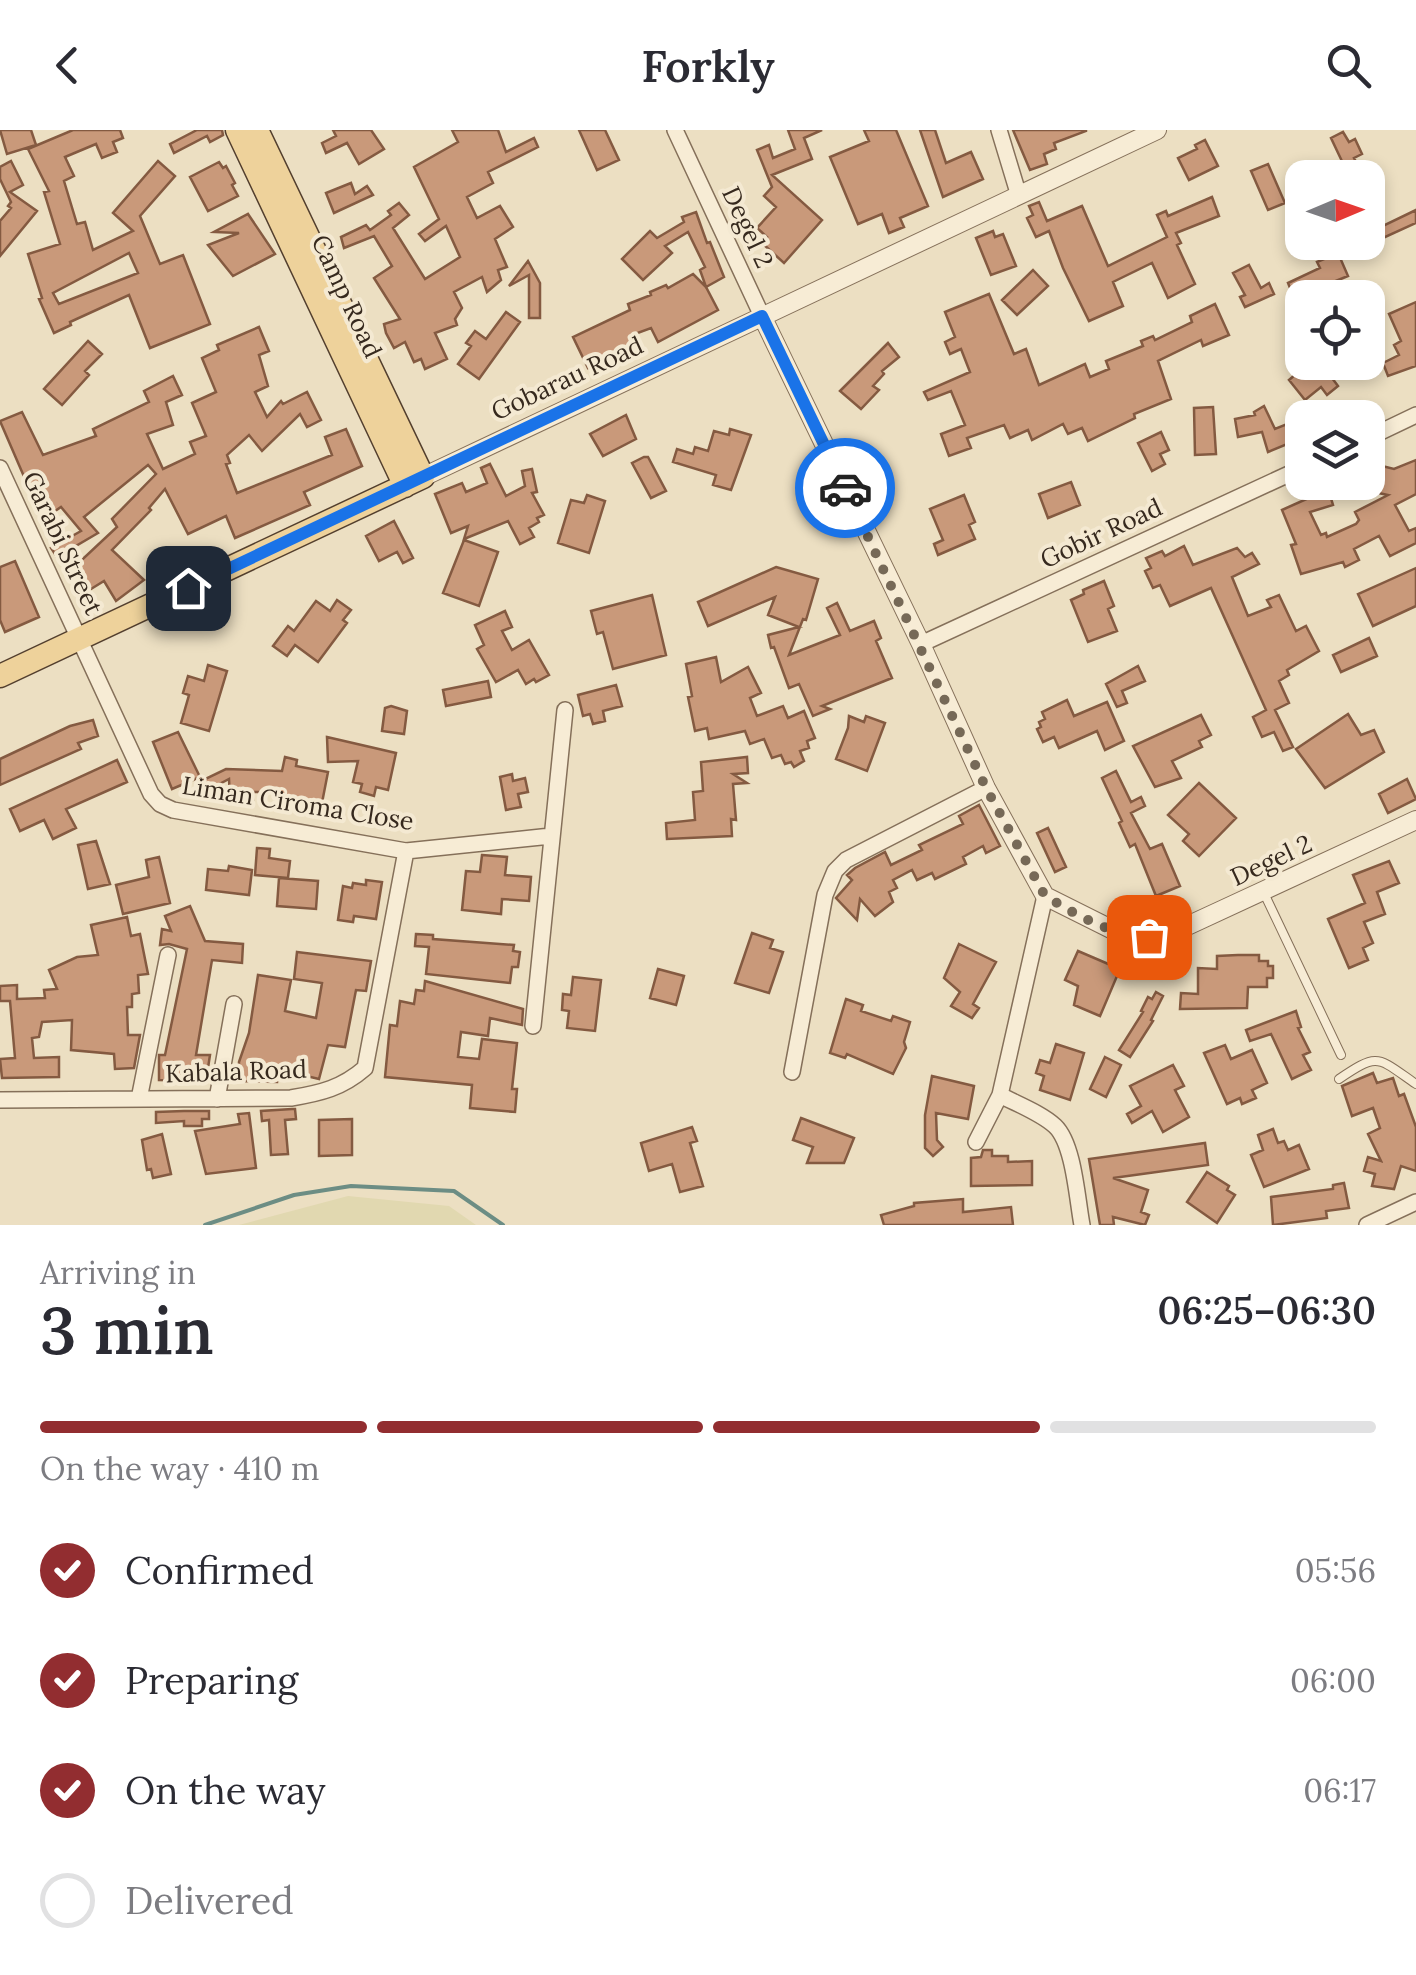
<!DOCTYPE html>
<html lang="en">
<head>
<meta charset="utf-8">
<style>
  body { margin:0; font-family:Lora,serif; background:#f7f7f7; color:#2b2b33; height:100vh; display:flex; flex-direction:column; font-size:38px; white-space:nowrap }
  * { box-sizing:border-box; margin:0 }
  p { font-size:32px; color:#7c7c81 }
  .icon { flex:none; width:55px; height:55px; fill:none; stroke:currentColor; stroke-width:2; stroke-linecap:round; stroke-linejoin:round }
  .map { position:relative; height:1095px; overflow:hidden }
  .side { display:flex; flex-direction:column; background:#fff; flex:1 }
  .side>* { flex:none }
  .needle { width:65px; rotate:88deg }
  .fabs { position:absolute; left:1285px; top:30px; display:grid; gap:20px }
  .fabs a { display:grid; place-items:center; width:100px; height:100px; border-radius:20px; background:#fff; box-shadow:0 5px 15px #0003; font-size:50px }
  .pin { position:absolute; display:grid; place-items:center; width:85px; height:85px; color:#fff; margin:-42px; border-radius:20px; box-shadow:0 5px 15px #0006 }
  .courier { position:absolute; display:grid; place-items:center; width:100px; height:100px; margin:-50px; border:8px solid #1a73e8; border-radius:50%; background:#fff; color:#222; box-shadow:0 2px 12px #0007 }
  .headline em { font-style:normal; font-weight:600 }
  .headline div { display:flex; flex-direction:column-reverse }
  .headline { display:flex; align-items:center; justify-content:space-between; height:170px; padding:0 40px }
  h1 { font-size:65px; font-weight:600; line-height:75px }
  .bar { display:grid; grid-template-columns:repeat(4,1fr); gap:15px 10px; align-content:center; height:120px; padding:0 40px }
  .bar i { height:12px; border-radius:8px; background:#e1e1e2 }
  .bar .on { background:#922d30 }
  .bar p { grid-column:span 4 }
  ol { padding:0 40px; list-style:none }
  li { display:flex; align-items:center; gap:30px; height:110px }
  li p { margin-inline-start:auto }
  li .icon { padding:10px; border-radius:50%; background:#922d30; color:#fff; stroke-width:4 }
  li:last-child { color:#7c7c81 }
  li i { width:55px; height:55px; border:5px solid #e1e1e2; border-radius:50% }
  header { display:flex; justify-content:space-between; align-items:center; height:130px; padding:0 40px; background:#fff; font-size:45px; font-weight:600 }
  .map>svg:first-child { display:block }
  .farmland { fill:#e1d8b0 }
  .lines { fill:none; stroke-linecap:round; stroke-linejoin:round }
  .stream { stroke:#6c8d84; stroke-width:4 }
  .building { fill:#c9997a; stroke:#845a41; stroke-width:2.5; fill-rule:evenodd }
  .service-casing { stroke:#85705a; stroke-width:10 }
  .minor-casing { stroke:#85705a; stroke-width:18 }
  .tertiary-casing { stroke:#85705a; stroke-width:20 }
  .primary-casing { stroke:#533f2e; stroke-width:25 }
  .service { stroke:#f7ecd5; stroke-width:8 }
  .minor { stroke:#f7ecd5; stroke-width:15 }
  .tertiary { stroke:#f7ecd5; stroke-width:18 }
  .primary { stroke:#eed29b; stroke-width:22 }
  .done { stroke:#766957; stroke-width:10; stroke-dasharray:0 18 }
  .route { stroke:#1a73e8; stroke-width:12 }
  .labels { text-anchor:middle; stroke-width:8; stroke-linejoin:round; paint-order:stroke }
  .street-label { font-size:25px; fill:#36291e; stroke:#f4e9d2 }
</style>
</head>
<body>
<header><svg class="icon" aria-label="back" viewBox="0 0 24 24"><path d="M15 5l-7 7 7 7"/></svg>Forkly<svg class="icon" aria-label="search" viewBox="0 0 24 24"><circle cx="10" cy="10" r="6"/><path d="M15 15l6 6"/></svg></header>
<div class="map">
<svg width="1416" height="1095" viewBox="0 0 1416 1095">
  <rect width="100%" height="100%" fill="#ecdfc2"/>
  <path class="farmland" d="M348,1066l101,10 27,19h-237z"/>
  <g class="lines">
    <path class="stream" d="M205,1095l89,-30 57,-9 103,5 49,34"/>
  </g>
  <path class="building" d="M0,0h31l5,15 -29,9z
    M73,0h47l3,8 -10,4 4,10 -15,6 -6,-14 -31,13 9,19 -10,5 13,43 8,-2 8,28 40,-19 -20,-18 45,-52 17,15 -35,40 20,48 23,-9 27,69 -60,24 -21,-53 -59,27 1,3 -17,8 -15,-34 3,-1 -14,-44 32,-10 -16,-52 5,-1 -21,-42zM129,123l9,20 -79,31 -6,-11z
    M197,0h25l1,5 -13,7 -3,-6 -33,17 -4,-9z
    M333,0h38l13,19 -25,15 -12,-21 -21,10 -4,-10 14,-7z
    M452,0h46l8,22 28,-14 4,9 -50,25 5,11 -26,14 10,21 23,-12 13,21 -18,12 12,28 -9,3 3,10 -14,12 -5,-15 -28,15 8,16 -7,11 2,6 -22,8 12,26 -22,10 -4,-10 -7,3 -9,-20 -11,6 -8,-15 -2,-9 16,-5 -26,-41 18,-12 -18,-30 -30,12 -3,-11 25,-12 4,5 21,-15 -3,-4 11,-8 10,12 -16,13 32,51 35,-22 -14,-31 -21,15 -6,-7 20,-15 -25,-52 44,-25z
    M579,0h26l14,30 -22,10z
    M788,0h34l-18,8 8,21 -40,16 50,45 -38,43 -22,-20 5,-6 -10,-9 19,-21 -12,-11 8,-9 -15,-37 12,-5 4,13 22,-9z
    M864,0h32l32,76 -28,12 4,9 -15,6 -7,-19 -24,10 -28,-67 39,-16z
    M920,0h15l11,33 25,-11 12,27 -40,18z
    M1013,0h73v1l-32,12 2,6 -12,5 3,10 -17,6z
    M1343,2l6,10 6,-3 7,15 -8,4 6,11 -12,5 -17,-36z
    M1205,10l13,26 -29,14 -11,-22 19,-9 -2,-4z
    M11,31l12,24 -13,7 27,19 -37,45v-35l11,-13 -3,-2 3,-4 -11,-23v-12z
    M219,32l4,6 3,-2 9,17 -3,2 6,11 -30,15 -18,-34z
    M1268,34l17,39 -17,7 -17,-39z
    M351,53l4,11 12,-8 6,9 -39,18 -8,-20z
    M1212,67l7,19 -43,17 5,10 -4,2 18,39 -27,14 -16,-35 -39,19 10,24 -34,15 -26,-53 -14,-37 -13,6 -9,-19 6,-3 -4,-9 10,-4 8,19 35,-15 26,60 59,-29 -10,-22 9,-4 2,5z
    M1416,80v13l-44,20 -4,-10z
    M696,82l11,31 3,-1 14,35 -18,10 -6,-17 5,-3 -17,-35 -23,14 7,7 -29,27 -21,-21 28,-28 7,7 27,-16 -2,-5z
    M248,84l27,40 -42,22 -25,-31 31,-12 -25,-1z
    M993,101l2,6 8,-3 13,32 -25,9 -15,-37z
    M1338,123l10,23 -22,9 3,6 -14,7h-21l-6,-15 32,-15 -3,-6z
    M528,131l12,22v35h-11v-43l-20,11z
    M1249,135l12,23 8,-5 5,11 -29,13 -5,-10 5,-2 -12,-22z
    M1033,140l15,16 -31,29 -15,-15z
    M693,144l13,13 12,23 -60,32 -7,-14 -19,7 4,10 -48,23 -15,-31 57,-27 -2,-6 23,-9 -1,-3 16,-7 2,3z
    M989,164l25,60 12,-5 13,36 46,-21 5,13 19,-8 -3,-8 37,-15 -2,-5 12,-5 2,4 37,-18 -2,-6 25,-12 14,31 -26,11 -2,-6 -43,21 13,38 -37,15 1,4 -47,23 -6,-13 -14,6 -5,-10 -31,16 -4,-10 -18,8 -6,-13 -37,13 4,10 -22,8 -8,-22 24,-9 -14,-34 -23,9 -4,-8 46,-20 -9,-23 -11,5 -5,-12 10,-5 -10,-25z
    M1416,172v64l-28,10 -5,-13 16,-8 -5,-10 7,-4 -12,-27z
    M506,182l14,10 -41,57 -21,-15 13,-18 -5,-3 9,-12 11,8z
    M259,197l10,24 -10,4 9,31 -13,6 12,25 14,-16 2,3 24,-12 14,28 -14,7 -7,-13 -38,37 -13,-16 -22,20 3,8 -4,1 11,29 95,-38 -7,-18 21,-8 16,37 -58,26 6,13 -75,33 -9,-22 -38,18 -23,-45 -16,19 2,2 -39,40 32,30 -28,21 -12,-20 -13,8 -20,-19 46,-43 -5,-8 44,-45 -8,-9 -64,52 14,16 -41,24 -6,-9 30,-17 -20,-24 -6,4 -17,-19 -6,3 -32,-74 22,-9 21,43 53,-19 -3,-7 56,-27 -5,-11 29,-15 9,19 -16,7 7,23 -26,9 16,35 32,-15 -5,-12 16,-6 -14,-33 24,-11 -14,-34 17,-8 -2,-5z
    M88,211l14,13 -17,17 4,4 -27,30 -18,-16z
    M888,213l11,14 -17,14 2,3 -11,12 6,4 -18,19 -21,-18z
    M1304,232h49l-21,16 6,8 -11,9 -6,-8 -16,13 -16,-20 7,-6 -2,-3z
    M1264,276l11,23 27,-11v20l-34,14 -6,-20 -24,5 -3,-18 20,-4 -1,-3z
    M1213,277l3,47 -21,1 -1,-47z
    M626,285l10,24 -33,17 -13,-22z
    M730,299l21,6 -20,55 -18,-5 3,-10 -43,-13 4,-13 16,5 2,-7 13,4 6,-20 15,4z
    M1161,302l8,18 -9,4 5,10 -13,7 -14,-28z
    M644,327h4l18,34 -15,7 -19,-35z
    M1416,330v34l-21,11 14,26 7,-3v15l-26,13 -11,-20 -25,13 5,11 -14,7 -2,-5 -42,12 -10,-29 5,-1 -14,-34 29,-13 -4,-15h19l7,23 -23,7 11,23 5,-2 1,4 29,-13 3,-4 -4,-8 33,-17 -19,-4 9,-26 16,4z
    M490,334l16,32 19,-10 -3,-15 10,-2 5,23 -5,1 12,22 -7,3 2,4 -10,6 5,9 -14,7 -12,-23 -44,18 4,-13 -17,7 -16,-39 27,-11 4,9 21,-9 -6,-15z
    M1071,352l9,23 -32,13 -9,-24z
    M587,365l18,6 -16,52 -31,-10 13,-43 13,3z
    M964,365l11,27 -6,3 6,14 -37,16 -4,-11 9,-4 -13,-31z
    M394,391l19,37 -10,5 -6,-11 -18,9 -13,-25z
    M464,410l34,12 -19,54 -36,-13z
    M1184,416l9,19 44,-17 8,9 7,-4 7,11 -27,13 16,39 23,-9 -4,-7 12,-5 17,36 10,-5 13,25 -32,19 2,5 -10,6 10,22 -14,7 18,37 -10,4 -9,-19 -12,5 -9,-20 13,-7 -55,-122 -41,18 -10,-21 -7,3 -8,-17 6,-3 -5,-10 16,-7 3,5z
    M15,431l24,56 -34,15 -5,-12v-53z
    M776,437l42,12 -12,41 -3,-1 -14,36 51,-20 -13,-27 10,-5 13,28 24,-10 7,17 -5,3 16,37 -70,28 8,3 -17,7 -14,-32 -10,4 -15,-41 -3,1 -3,-13 31,-8 -31,-12 7,-18 -67,29 -10,-24z
    M1416,438v38l-43,20 -15,-32z
    M1104,451l10,25 -6,3 9,22 -29,11 -17,-42 13,-6 -1,-4z
    M652,465l14,60 -53,14 -10,-37 -6,2 -6,-23z
    M337,470l14,10 -8,10 4,3 -29,39 -23,-17 -8,11 -14,-10 15,-20 6,5 22,-30 14,10z
    M505,481l7,16 -10,4 10,19 17,-10 20,35 -13,7 -2,-3 -8,5 -8,-14 -22,12 -19,-33 7,-4 -9,-20z
    M1369,508l8,18 -36,16 -8,-17z
    M716,527l5,25 27,-15 13,26 -11,5 7,18 26,-10 5,12 16,-7 11,27 -8,3 2,7 -9,3 4,10 -10,6 -3,-5 -6,2 -4,-9 -9,3 -8,-19 -14,5 -5,-13 -36,8 -2,-11 -12,3 -7,-34 4,-1 -6,-32z
    M208,535l19,6 -18,60 -28,-8 8,-28 -6,-2 5,-17 16,5z
    M1138,536l7,15 -23,10 5,12 -10,4 -11,-23z
    M488,551l3,16 -45,9 -3,-16z
    M616,555l6,21 -19,5 2,10 -12,3 -3,-10 -7,2 -5,-21z
    M1067,570l7,16 33,-14 17,39 -19,9 -8,-19 -38,17 -5,-11 -11,5 -6,-13 4,-2 -2,-5 6,-3 -3,-7z
    M391,576l16,5 -3,23 -22,-3 3,-23z
    M1348,584l13,21 13,-5 10,22 -59,36 -29,-39z
    M1201,585l10,20 -12,6 3,6 -30,14 9,17 -26,9 -22,-41z
    M849,586l15,6 2,-6 19,7 -18,48 -31,-12 12,-31z
    M93,590l5,16 -20,7 3,6 -81,36v-26l70,-33z
    M178,602l22,45 -28,12 -19,-47z
    M327,607l69,16 -8,37 -12,-3 -2,9 -14,-4 2,-8 -9,-2 5,-21 -30,1z
    M285,627l12,3 -1,6 32,6 -7,36 -45,-11 1,-5h-24v8l-23,-1 -1,-20 -23,12 -5,-10 25,-12 56,2z
    M747,627l1,16 -15,1 14,9 -14,1 3,36 -5,-1 1,17 -65,3 -1,-16 29,-3 -2,-28 10,-1 -2,-29z
    M117,630l10,22 -61,27 10,19 -23,11 -9,-19 -24,11 -10,-22z
    M1116,641l15,31 10,-5 4,9 -14,7 19,36 12,-5 18,42 -24,10 -21,-52 -5,3 -11,-24 3,-2 -20,-43z
    M512,644l1,7 12,-3 3,14 -10,2 3,13 -15,3 -6,-33z
    M1407,649l9,20 -28,14 -9,-19z
    M1199,653l37,35 -37,38 -16,-15 6,-7 -21,-19z
    M979,675l21,41 -14,7 -3,-7 -20,11 3,7 -31,15 -3,-6 -15,7 -5,-10 -19,10 4,8 -8,4 4,10 -18,14 -15,-17 -3,21 -21,-22 16,-18 -5,-5 8,-7 30,-16 6,13 31,-15 -3,-5 44,-21 -4,-8z
    M1048,698l18,39 -11,5 -18,-39z
    M96,711l14,43 -22,5 -10,-44z
    M257,718l13,1 -1,9 21,3 -2,17 -33,-3z
    M482,725l25,2 -2,18 26,2 -2,24 -27,-2 -1,15 -39,-4 4,-39 14,1z
    M159,727l11,46 -47,11 -7,-29 33,-8 -3,-17z
    M1389,731l10,22 -22,9 8,22 -21,8 9,21 -10,5 5,12 -19,8 -21,-49 37,-16 -12,-28z
    M229,736l23,4 -3,25 -43,-5 2,-21 20,2z
    M279,748l39,3 -2,28 -39,-3z
    M366,750l16,2 -6,37 -22,-3 -1,6 -15,-2 5,-34 9,2 1,-5 13,2z
    M190,776l15,35 38,3 -1,19 -30,-3 -16,95h14l-4,26 -47,-1v-25h6l22,-106 -18,-5 -9,1 2,-16 9,2 -6,-15z
    M127,787l4,19 9,-2 8,40 -10,1 1,18 -7,1v13h-5l1,28h12l-6,33 -19,1 -1,-15 -43,-4 1,-30 -30,2 -3,15 -7,1 2,20 25,-1v20l-57,1 -2,-19 15,-1 -5,-57h-10v-15l17,-1v14l28,-1 -1,-8 13,-1 -8,-19 28,-13 21,-2 -7,-30z
    M752,803l21,7 -3,8 13,4 -14,41 -34,-10z
    M416,804l17,1v4l81,6 -1,6 7,1 -2,15h-6l-2,16 -84,-9 3,-27 -14,-1z
    M959,814l37,18 -23,42 6,4 -7,10 -21,-12 9,-14 -16,-14z
    M1078,821l42,18 -20,47 -26,-11 4,-19 -13,-6z
    M297,822l74,9 -5,30 -10,-1 -11,57 -17,-2 -9,34 -42,-10v13l-38,-1v-19l10,-29 9,-58 33,5 -6,31 31,7 6,-35 -28,-4z
    M1238,825h21v6h9v5h5v12h-6v9h-19l-1,21 -67,1 1,-16 17,1v-26l19,1v-13z
    M658,839l26,7 -8,29 -26,-7z
    M573,847l28,3 -6,51 -28,-3 2,-17 -7,-1 1,-16 8,1z
    M425,851l98,28 -1,16 -32,-7 -2,18 -27,-4 -3,25 21,2 3,-20 35,4 -5,46h5l-2,23 -45,-4 2,-23 -87,-8 5,-52 7,1 3,-25 14,3 2,-14 8,1z
    M1156,862l7,4 -12,24 2,1 -23,36 -11,-7 24,-38 -2,-1 7,-14 4,2z
    M846,869l17,6 -2,6 30,10 2,-5 17,6 -6,20 2,6 -13,26 -46,-20 -2,4 -15,-5z
    M1296,881l5,16 -3,1 12,24 -7,3 8,15 -19,9 -21,-45 -21,7 -4,-11z
    M1056,914l28,9 -14,47 -30,-10 4,-14 -8,-3 4,-13 10,3z
    M1225,915l6,14 21,-9 15,33 -15,7 4,8 -14,6 -2,-6 -13,6 -23,-51z
    M1105,927l16,8 -15,32 -16,-8z
    M1173,935l11,21 -9,4 14,27 -26,15 -11,-21 -20,12 -5,-9 14,-8 -11,-20z
    M1373,943l4,10 16,-5 6,18 5,-2 12,33v44l-15,-5 -7,23 -22,-3 3,-12 -11,-3 4,-14 13,4 -13,-27 12,-6 -7,-20 -21,8 -10,-30z
    M932,946l42,10 -6,33 -32,-6 1,27 6,7 -10,9 -8,-8v-33z
    M292,979h3l1,10 -11,1 3,34 -17,1 -2,-35 -7,1 -1,-10z
    M184,981h25v8h-7v7h-18v-5l-28,2v-11z
    M249,983l7,55 -50,6 -11,-43 45,-7 -2,-10z
    M801,988l53,20 -10,25h-37l6,-16 -20,-7z
    M352,989v36l-33,1v-36z
    M692,997l5,14 -7,2 13,43 -23,6 -8,-28 -23,7 -8,-28z
    M1273,999l5,14 6,-2 4,9 11,-5 10,24 -45,18 -13,-32 12,-5 -5,-15z
    M162,1004l9,40 -18,4 -2,-9 -4,1 -5,-30z
    M1205,1013l3,22 -95,13 35,12 -7,22 8,3 -4,10 -32,-8 1,8h-14l-11,-66z
    M983,1020h9v6h16v6l24,-1v24l-61,1v-28l10,-1z
    M1207,1042l22,14 -2,4 8,5 -18,28 -30,-21z
    M1344,1053l5,25 -23,3 1,7 -54,7 -2,-28 62,-8v-4z
    M963,1069v13l48,-5 2,18h-129l-3,-10 33,-9v-3z"/>
  <g class="lines">
    <defs>
      <path id="service" d="M1263,761l78,164
        M1339,949c40,-27 38,-22 77,5"/>
      <path id="minor" d="M675,0l87,186
        M999,0l20,66
        M1368,308l48,-23
        M0,338l151,326 9,10 13,6 233,41 145,-15
        M921,514l381,-176
        M533,896l32,-316
        M792,942l33,-177 10,-24 11,-11 140,-72
        M1000,965c17,9 41,18 55,31 19,18 22,73 27,99
        M139,969l29,-144
        M217,969l17,-95
        M0,970l291,-2c30,-5 51,-10 74,-30l41,-217
        M976,1012l24,-47 45,-199
        M1367,1095l49,-23"/>
      <path id="tertiary" d="M762,186l159,328 65,144 59,108 78,39 26,2 23,-4 244,-113
        M423,347l734,-347"/>
      <path id="primary" d="M237,0l168,356
        M0,546l423,-199 -166,-347"/>
    </defs>
    <use href="#service" class="service-casing"/>
    <use href="#minor" class="minor-casing"/>
    <use href="#tertiary" class="tertiary-casing"/>
    <use href="#primary" class="primary-casing"/>
    <use href="#service" class="service"/>
    <use href="#minor" class="minor"/>
    <use href="#tertiary" class="tertiary"/>
    <use href="#primary" class="primary"/>
  </g>
  <g class="lines">
    <path class="done" d="M845,358l141,300 59,108 36,21 42,18 26,2"/>
    <path class="route" d="M188,458l574,-272 83,172"/>
  </g>
  <g class="labels">
    <g class="street-label">
      <text transform="translate(748 97) rotate(65)" y="9">Degel 2</text>
      <text transform="translate(347 166) rotate(65)" y="9">Camp Road</text>
      <text transform="translate(567 248) rotate(-25)" y="9">Gobarau Road</text>
      <text transform="translate(1101 403) rotate(-25)" y="9">Gobir Road</text>
      <text transform="translate(63 413) rotate(65)" y="9">Garabi Street</text>
      <text transform="translate(298 673) rotate(9)" y="9">Liman Ciroma Close</text>
      <text transform="translate(1271 730) rotate(-25)" y="9">Degel 2</text>
      <text transform="translate(236 941) rotate(-2)" y="9">Kabala Road</text>
    </g>
  </g>
</svg>
<div class="fabs">
<a><svg class="needle" viewBox="-14 -14 28 28"><path d="M0-13l5 13h-10z" fill="#e53935"/><path d="M0 13l5-13h-10z" fill="#7c7c81"/></svg></a>
<a><svg class="icon" aria-label="locate" viewBox="0 0 24 24"><circle cx="12" cy="12" r="6"/><path d="M12 2v4M12 18v4M2 12h4M18 12h4"/></svg></a>
<a><svg class="icon" aria-label="layers" viewBox="0 0 24 24"><path d="M12 4l9 5-9 5-9-5zM3 14l9 5 9-5"/></svg></a>
</div>
<div class="pin" style="left:1149px;top:807px;background:#ea580c"><svg class="icon" aria-label="bag" viewBox="0 0 24 24"><path d="M5 8h14l-1 12H6zM9 8a3 3 0 0 1 6 0"/></svg></div>
<div class="pin" style="left:188px;top:458px;background:#1f2937"><svg class="icon" aria-label="home" viewBox="0 0 24 24"><path d="M3 11l9-7 9 7M6 9v11h12V9"/></svg></div>
<div class="courier" style="left:845px;top:358px"><svg class="icon" aria-label="car" viewBox="0 0 24 24"><path d="M5 17H2v-5l4-1 3-4h7l3 4 3 1v5h-3M9 17h6M6 11h13"/><circle cx="7" cy="17" r="2"/><circle cx="17" cy="17" r="2"/></svg></div>
</div>
<section class="side">
<div class="headline"><div><h1>3 min</h1><p>Arriving in</p></div><em>06:25–06:30</em></div>
<div class="bar"><i class="on"></i><i class="on"></i><i class="on"></i><i></i><p>On the way · 410 m</p></div>
<ol>
<li><svg class="icon" aria-label="check" viewBox="0 0 24 24"><path d="M5 12l5 5 9-10"/></svg>Confirmed<p>05:56</p></li>
<li><svg class="icon" aria-label="check" viewBox="0 0 24 24"><path d="M5 12l5 5 9-10"/></svg>Preparing<p>06:00</p></li>
<li><svg class="icon" aria-label="check" viewBox="0 0 24 24"><path d="M5 12l5 5 9-10"/></svg>On the way<p>06:17</p></li>
<li><i></i>Delivered</li>
</ol>
</section>
</body>
</html>
